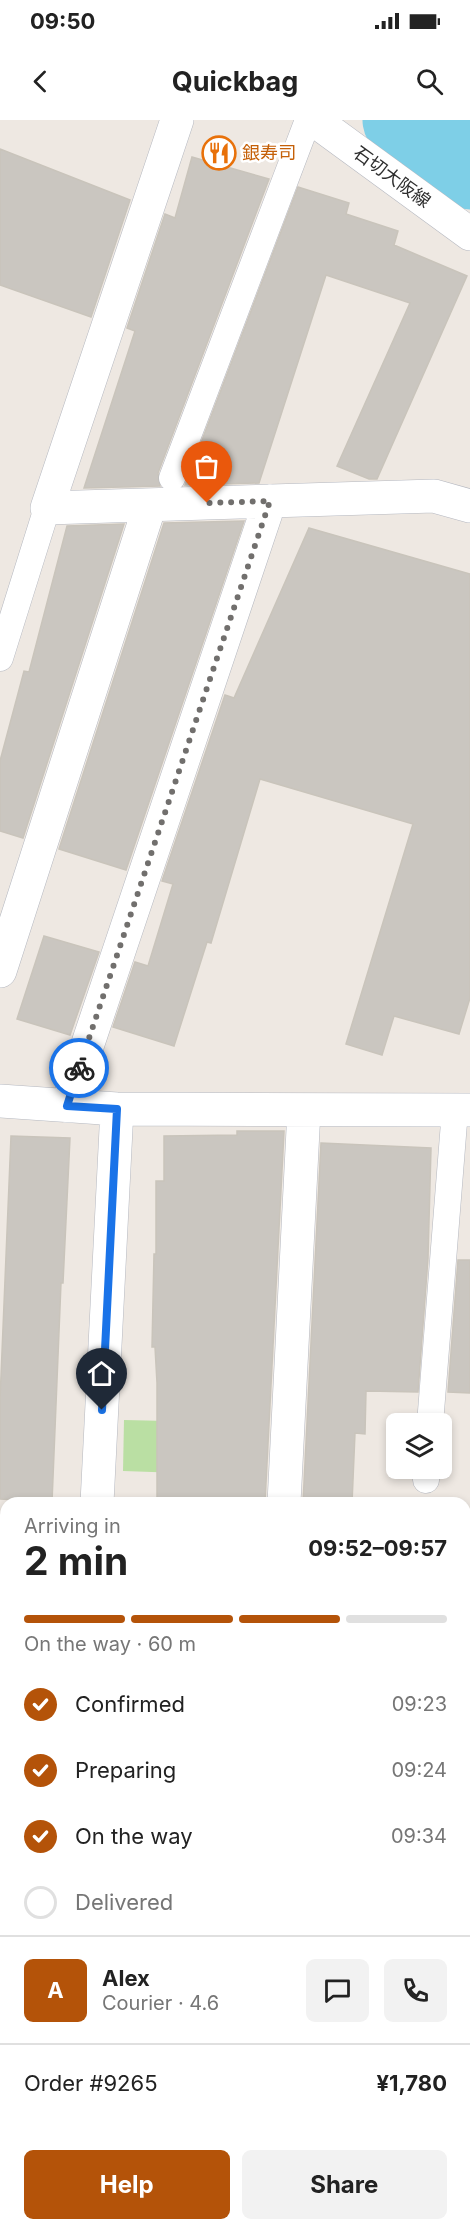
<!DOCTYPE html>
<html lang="en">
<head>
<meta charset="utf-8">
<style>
  body { margin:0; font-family:Inter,"Noto Sans JP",sans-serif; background:#f2f2f2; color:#222; height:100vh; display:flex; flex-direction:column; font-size:22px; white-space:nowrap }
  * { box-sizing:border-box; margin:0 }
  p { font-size:20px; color:#767676 }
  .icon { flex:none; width:33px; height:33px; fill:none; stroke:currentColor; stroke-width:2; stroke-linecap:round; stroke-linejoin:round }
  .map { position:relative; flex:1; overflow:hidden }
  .details { position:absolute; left:0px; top:1377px; width:471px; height:734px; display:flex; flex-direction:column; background:#fff; border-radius:18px 18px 0 0; box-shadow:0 3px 9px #0003 }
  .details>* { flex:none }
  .controls { position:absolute; left:386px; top:1293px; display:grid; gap:12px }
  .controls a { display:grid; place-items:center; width:66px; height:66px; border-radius:9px; background:#fff; box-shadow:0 3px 9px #0003; font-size:30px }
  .pin { position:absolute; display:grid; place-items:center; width:51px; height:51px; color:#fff; margin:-62px -26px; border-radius:50% 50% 50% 0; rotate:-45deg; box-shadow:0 0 6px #0007 }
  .pin .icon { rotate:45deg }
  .courier { position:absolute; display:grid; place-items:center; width:60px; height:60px; margin:-30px; border:4px solid #1a73e8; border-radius:50%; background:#fff; color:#222; box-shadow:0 2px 8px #0007 }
  .summary em { font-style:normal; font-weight:700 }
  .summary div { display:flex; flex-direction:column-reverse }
  .summary { display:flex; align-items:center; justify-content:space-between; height:102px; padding:0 24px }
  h1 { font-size:39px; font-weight:700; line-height:45px }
  .bar { display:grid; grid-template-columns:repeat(4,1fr); gap:9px 6px; align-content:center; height:72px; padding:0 24px }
  .bar i { height:8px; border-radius:4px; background:#e0e0e0 }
  .bar .selected { background:#b45309 }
  .bar p { grid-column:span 4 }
  .line { display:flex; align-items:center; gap:15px; padding:0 24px; border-top:2px solid #e0e0e0 }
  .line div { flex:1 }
  .round { display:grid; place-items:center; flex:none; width:63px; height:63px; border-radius:9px; background:#f2f2f2 }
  ol { padding:0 24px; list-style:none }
  li { display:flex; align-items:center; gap:18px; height:66px }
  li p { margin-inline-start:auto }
  li .icon { padding:6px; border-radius:50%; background:#b45309; color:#fff; stroke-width:4 }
  li:last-child { color:#767676 }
  li i { width:33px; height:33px; border:3px solid #e0e0e0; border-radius:50% }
  .cta { display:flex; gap:12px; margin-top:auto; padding:12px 24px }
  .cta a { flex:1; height:69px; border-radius:9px; background:#b45309; color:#fff; font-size:24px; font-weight:700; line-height:69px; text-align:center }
  .cta a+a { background:#f2f2f2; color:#222 }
  .status { display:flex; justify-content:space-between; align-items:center; height:42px; padding:0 30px; background:#fff; direction:ltr }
  .status svg { height:16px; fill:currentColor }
  header { display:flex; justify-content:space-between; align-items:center; height:78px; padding:0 24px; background:#fff; font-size:27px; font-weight:700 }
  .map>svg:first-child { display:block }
  .green { fill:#badfa3 }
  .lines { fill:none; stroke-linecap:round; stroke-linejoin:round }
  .river { stroke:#7ecfe7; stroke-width:81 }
  .building { fill:#cac6c0; stroke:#c9c4bb; stroke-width:1.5 }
  .lane-casing { stroke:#b5b8c0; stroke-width:27 }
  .street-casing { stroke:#b5b8c0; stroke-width:34 }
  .secondary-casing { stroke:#b5b8c0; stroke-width:34 }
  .lane { stroke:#fff; stroke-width:26 }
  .street { stroke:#fff; stroke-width:33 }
  .secondary { stroke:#fff; stroke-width:33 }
  .done { stroke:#716f6d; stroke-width:6; stroke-dasharray:0 10.8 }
  .route { stroke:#1a73e8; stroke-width:8 }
  .labels { text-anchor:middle; stroke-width:5; stroke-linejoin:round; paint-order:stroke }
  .food-label { font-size:18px; fill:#c56008; stroke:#fff; text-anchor:start }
  .street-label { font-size:18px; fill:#2e2e2e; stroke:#fff }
</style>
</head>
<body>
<div class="status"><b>09:50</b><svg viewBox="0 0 49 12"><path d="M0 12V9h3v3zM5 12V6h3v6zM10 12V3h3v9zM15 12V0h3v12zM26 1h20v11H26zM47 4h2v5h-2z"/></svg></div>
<header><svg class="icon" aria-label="back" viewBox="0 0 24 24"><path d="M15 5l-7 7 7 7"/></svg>Quickbag<svg class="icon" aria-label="search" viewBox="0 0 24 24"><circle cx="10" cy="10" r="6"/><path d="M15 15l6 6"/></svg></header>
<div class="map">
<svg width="470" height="2110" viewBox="0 0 470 2110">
  <rect width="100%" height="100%" fill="#eee8e2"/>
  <path class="green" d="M124,1300l88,2 -2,52 -87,-3z"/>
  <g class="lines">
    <path class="river" d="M403,0l67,49"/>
  </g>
  <path class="building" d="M0,29l130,51 -39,117 -91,-32z
    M192,37l77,22 -111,294 2,13 -76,2 51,-157 -8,-3 38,-114 10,4z
    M298,67l51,16 -3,11 52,17 -4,14 73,31 -90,203h-8l-32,-13 73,-163 -84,-28 -67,208 -74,2z
    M244,401l-118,349 -67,-21 105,-326z
    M124,404l-101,314 -23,-7v-70l24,-90 5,1 38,-146z
    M309,408l161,46v424l-11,36 -65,-18 -12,39 -36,-11 67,-220 -153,-45 -49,164 -4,-1 -33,104 -61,-19 22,-65 13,4 25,-82 -11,-3 63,-186 9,3z
    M44,816l55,16 -29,83 -53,-16z
    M237,1011h47l-19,371 -108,1v-120l-2,-36h-3l2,-93h2v-73h8v-45l73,-1z
    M11,1016l59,2 -7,145h-2l-9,219 -52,-3v-99z
    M321,1023l110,5 -3,110 -10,134 -52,-1 -1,43 -10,-1 -3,70h-49z
    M458,1140h12v133l-22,-1z"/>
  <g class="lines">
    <defs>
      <path id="lane" d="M172,358l136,-358
        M0,538l47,-150
        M430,1304l25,-314
        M426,1360l1,-12"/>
      <path id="street" d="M177,0l-130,388 387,-12 36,10
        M0,851l150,-466
        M0,981l117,8 353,1
        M67,986l203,-605
        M97,1383l20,-394
        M284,1383l20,-393
        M0,1738h6
        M465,1742h5
        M0,1963h6
        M465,1988h5
        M0,2104h6
        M465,2104h5"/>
      <path id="secondary" d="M314,0l156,114"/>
    </defs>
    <use href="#lane" class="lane-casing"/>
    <use href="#street" class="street-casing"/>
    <use href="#secondary" class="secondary-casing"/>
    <use href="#lane" class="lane"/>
    <use href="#street" class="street"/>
    <use href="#secondary" class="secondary"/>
  </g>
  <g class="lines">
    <path class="done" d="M79,948l191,-567 -63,2"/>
    <path class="route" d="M79,948l-12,38 50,3 -15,301"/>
  </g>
  <defs>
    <symbol id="restaurant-ring" viewBox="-11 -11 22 22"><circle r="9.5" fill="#fff" stroke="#e8710a" stroke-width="1.5"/><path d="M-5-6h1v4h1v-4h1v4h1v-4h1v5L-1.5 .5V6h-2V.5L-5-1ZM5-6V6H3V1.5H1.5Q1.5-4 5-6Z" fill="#e8710a"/></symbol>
  </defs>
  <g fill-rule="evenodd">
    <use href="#restaurant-ring" x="200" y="14" width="38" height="38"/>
  </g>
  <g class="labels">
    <g class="food-label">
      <text x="242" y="39">銀寿司</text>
    </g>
    <g class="street-label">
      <text transform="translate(392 57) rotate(36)" y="6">石切大阪線</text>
    </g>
  </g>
</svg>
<div class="controls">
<a><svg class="icon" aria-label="layers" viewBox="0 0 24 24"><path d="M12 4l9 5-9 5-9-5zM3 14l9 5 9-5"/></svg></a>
</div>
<div class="pin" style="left:207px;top:383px;background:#ea580c"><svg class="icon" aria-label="bag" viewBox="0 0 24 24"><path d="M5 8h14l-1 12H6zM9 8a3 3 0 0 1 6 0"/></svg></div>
<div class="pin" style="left:102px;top:1290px;background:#1f2937"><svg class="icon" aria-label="home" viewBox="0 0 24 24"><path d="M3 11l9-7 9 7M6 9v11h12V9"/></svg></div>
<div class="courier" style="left:79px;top:948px"><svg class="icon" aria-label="bike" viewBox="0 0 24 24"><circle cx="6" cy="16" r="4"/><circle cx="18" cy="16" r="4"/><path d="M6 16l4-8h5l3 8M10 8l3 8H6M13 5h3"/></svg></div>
<section class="details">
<div class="summary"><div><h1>2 min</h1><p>Arriving in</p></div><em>09:52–09:57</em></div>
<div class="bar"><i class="selected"></i><i class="selected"></i><i class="selected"></i><i></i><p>On the way · 60 m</p></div>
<ol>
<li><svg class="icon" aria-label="check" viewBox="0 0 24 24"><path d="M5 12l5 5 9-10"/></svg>Confirmed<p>09:23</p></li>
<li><svg class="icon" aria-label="check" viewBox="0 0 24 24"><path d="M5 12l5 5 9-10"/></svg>Preparing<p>09:24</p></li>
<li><svg class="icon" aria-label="check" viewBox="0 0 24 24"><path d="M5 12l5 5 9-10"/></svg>On the way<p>09:34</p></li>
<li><i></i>Delivered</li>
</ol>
<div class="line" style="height:108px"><b class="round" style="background:#b45309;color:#fff">A</b><div><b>Alex</b><p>Courier · 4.6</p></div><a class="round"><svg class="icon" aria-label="chat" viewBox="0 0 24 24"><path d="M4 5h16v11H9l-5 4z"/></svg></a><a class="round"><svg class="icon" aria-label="phone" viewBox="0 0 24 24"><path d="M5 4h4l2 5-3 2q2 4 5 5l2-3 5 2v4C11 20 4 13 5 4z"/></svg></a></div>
<div class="line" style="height:78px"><div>Order #9265</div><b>¥1,780</b></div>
<div class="cta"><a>Help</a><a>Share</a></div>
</section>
</div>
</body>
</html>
